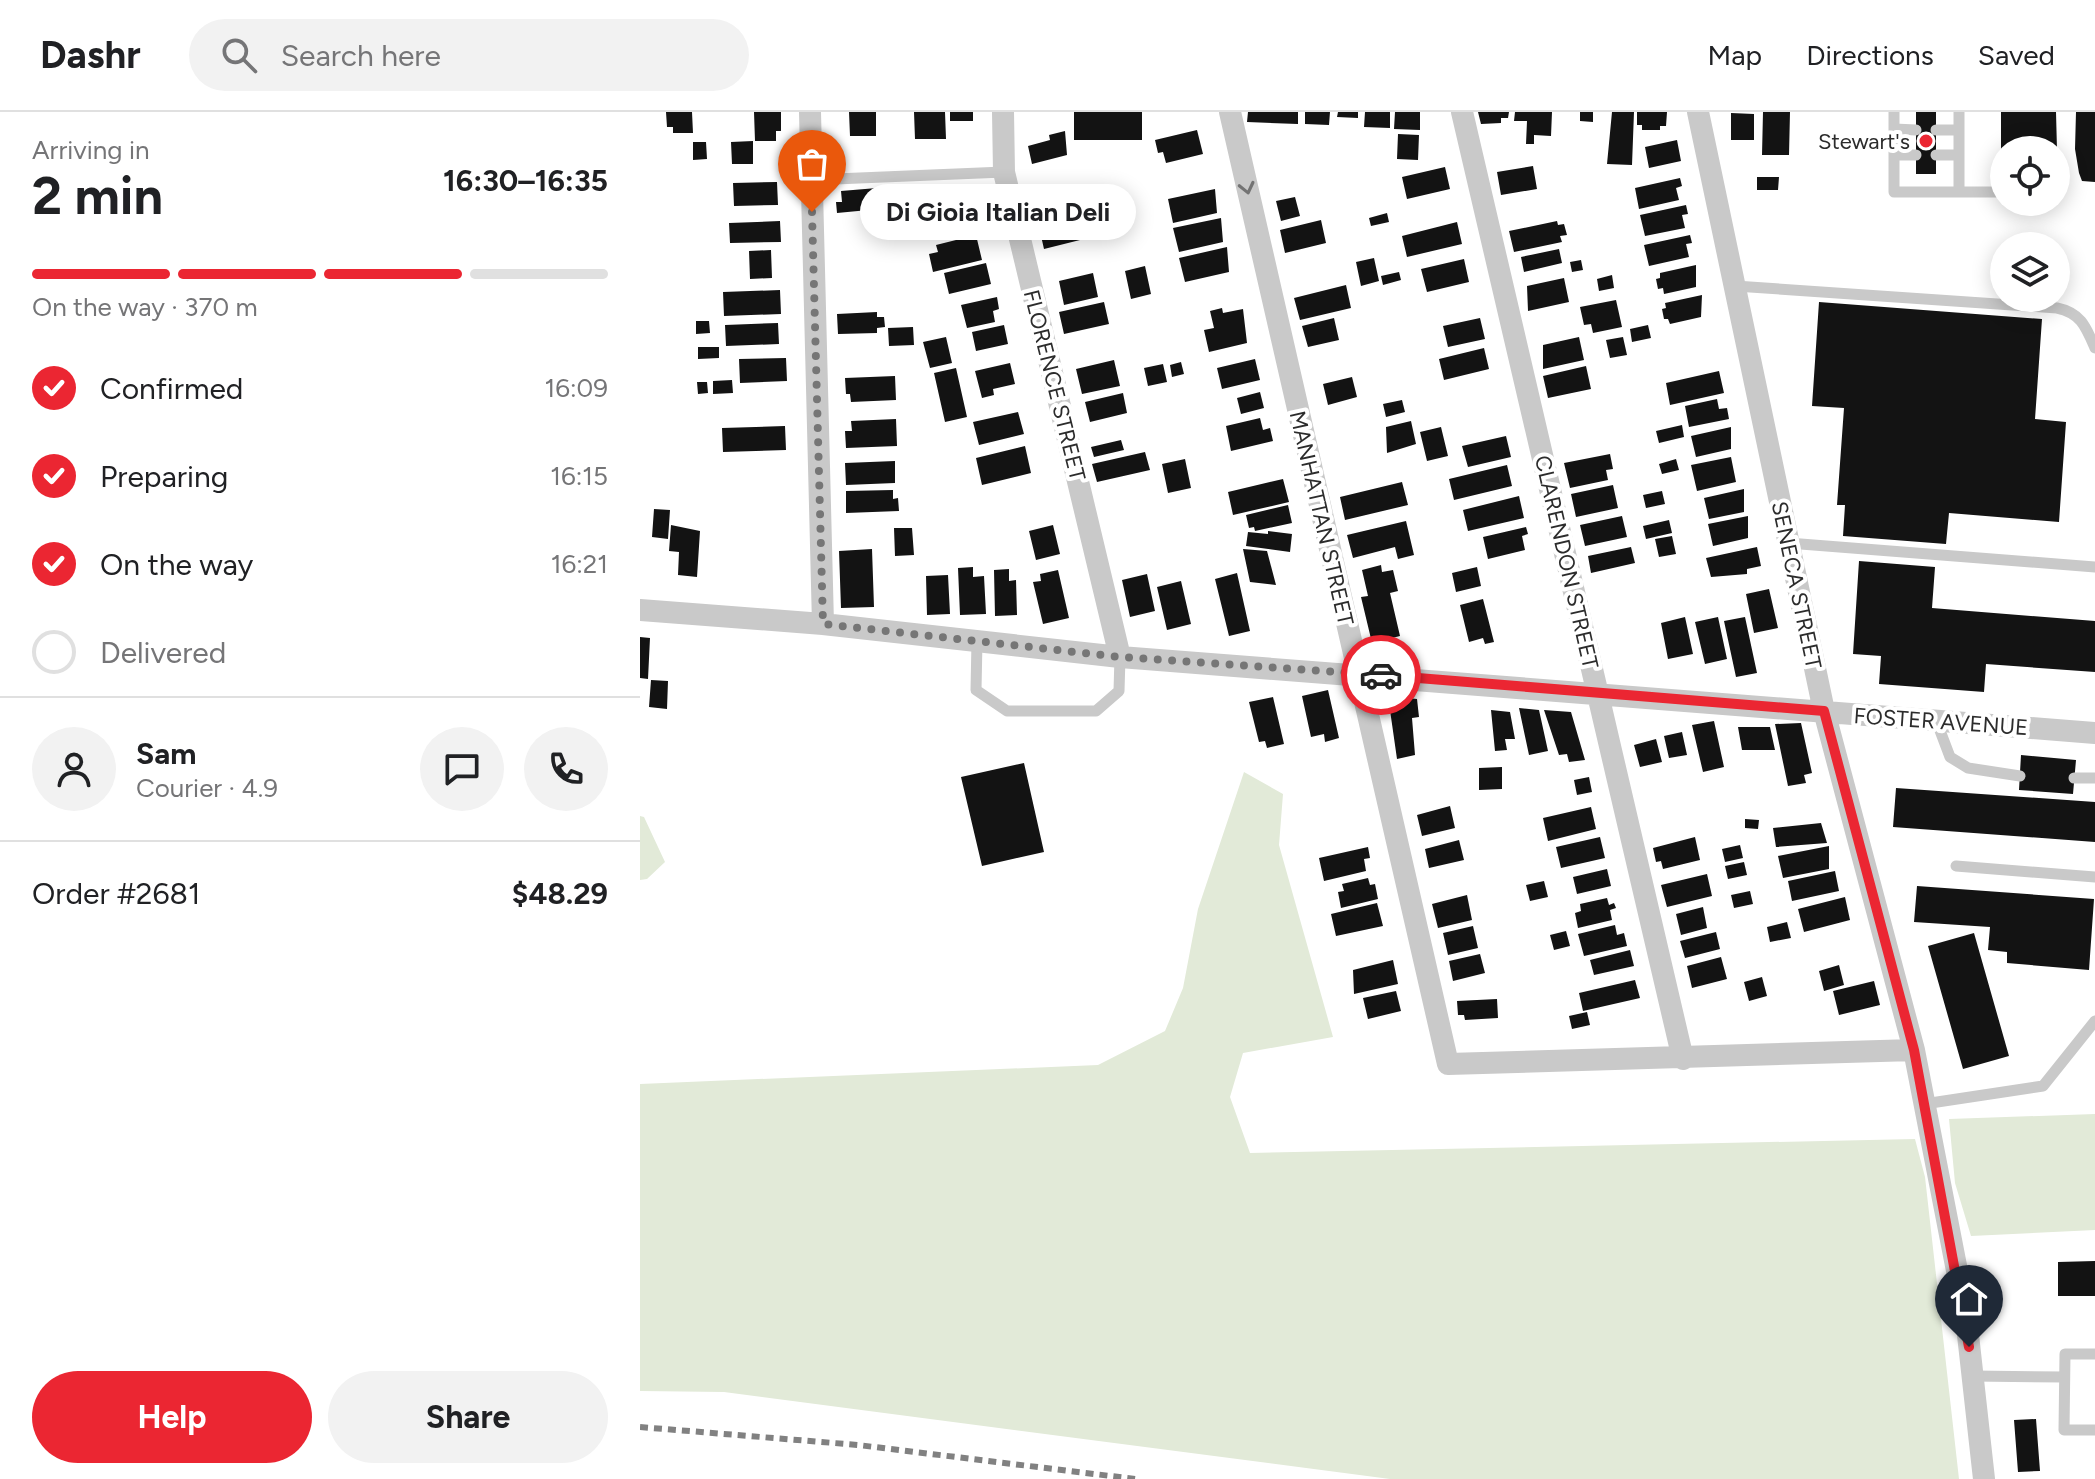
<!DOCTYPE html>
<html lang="en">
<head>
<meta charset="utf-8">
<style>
  body { margin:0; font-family:Figtree,sans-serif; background:#f2f2f2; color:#202124; height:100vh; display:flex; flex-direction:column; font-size:30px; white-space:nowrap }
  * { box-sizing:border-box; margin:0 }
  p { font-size:26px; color:#757577 }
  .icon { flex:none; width:44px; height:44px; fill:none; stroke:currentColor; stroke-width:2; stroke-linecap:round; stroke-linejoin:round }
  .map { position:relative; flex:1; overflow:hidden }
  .drawer { display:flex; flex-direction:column; background:#fff; width:640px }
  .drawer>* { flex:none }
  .controls { position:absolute; left:1350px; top:24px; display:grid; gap:16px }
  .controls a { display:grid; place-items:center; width:80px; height:80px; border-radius:50%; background:#fff; box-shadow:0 4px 20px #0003; font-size:40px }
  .pin { position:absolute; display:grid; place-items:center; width:68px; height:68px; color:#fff; margin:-82px -34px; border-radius:50% 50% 50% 0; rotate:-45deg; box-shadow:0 0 8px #0007 }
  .pin .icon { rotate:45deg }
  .courier { position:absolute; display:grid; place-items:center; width:80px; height:80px; margin:-40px; border:6px solid #eb2632; border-radius:50%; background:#fff; color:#222; box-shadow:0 2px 10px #0007 }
  .bubble { position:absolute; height:56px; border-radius:28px; background:#fff; box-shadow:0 4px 20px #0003; font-size:26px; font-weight:700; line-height:56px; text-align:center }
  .overview em { font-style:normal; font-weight:700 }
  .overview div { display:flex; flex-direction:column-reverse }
  .overview { display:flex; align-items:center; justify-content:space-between; height:136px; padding:0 32px }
  h1 { font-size:52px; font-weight:700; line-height:60px }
  .bar { display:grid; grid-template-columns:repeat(4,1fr); gap:12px 8px; align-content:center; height:96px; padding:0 32px }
  .bar i { height:10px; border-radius:6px; background:#e0e0e0 }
  .bar .on { background:#eb2632 }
  .bar p { grid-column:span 4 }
  .line { display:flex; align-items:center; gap:20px; padding:0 32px; border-top:2px solid #e0e0e0 }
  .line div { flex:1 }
  .round { display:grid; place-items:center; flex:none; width:84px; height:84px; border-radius:42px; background:#f2f2f2 }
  ol { padding:0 32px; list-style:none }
  li { display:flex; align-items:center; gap:24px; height:88px }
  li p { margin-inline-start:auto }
  li .icon { padding:8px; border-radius:50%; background:#eb2632; color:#fff; stroke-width:4 }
  li:last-child { color:#757577 }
  li i { width:44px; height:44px; border:4px solid #e0e0e0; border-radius:50% }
  .action { display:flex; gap:16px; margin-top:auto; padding:16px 32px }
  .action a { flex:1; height:92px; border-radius:48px; background:#eb2632; color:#fff; font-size:32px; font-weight:700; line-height:92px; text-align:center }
  .action a+a { background:#f2f2f2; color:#202124 }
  header { display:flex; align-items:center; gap:48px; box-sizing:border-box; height:112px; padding:0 40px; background:#fff; border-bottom:2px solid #e0e0e0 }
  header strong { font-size:38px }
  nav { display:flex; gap:44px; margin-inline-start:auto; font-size:28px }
  .search { width:560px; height:72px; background:#f2f2f2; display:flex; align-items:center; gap:20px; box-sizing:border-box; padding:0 28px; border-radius:44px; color:#757577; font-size:30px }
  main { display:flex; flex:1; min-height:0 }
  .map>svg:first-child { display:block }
  .green { fill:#e2ead8 }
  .building { fill:#131313 }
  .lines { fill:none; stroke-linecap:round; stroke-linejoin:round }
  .lane { stroke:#c9c9c9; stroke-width:11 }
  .street { stroke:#c9c9c9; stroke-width:22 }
  .rail { stroke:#818181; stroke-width:6; stroke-dasharray:8 6; stroke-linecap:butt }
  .oneway { stroke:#737373 }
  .done { stroke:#767676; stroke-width:8; stroke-dasharray:0 14.4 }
  .route { stroke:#eb2632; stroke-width:10 }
  .poi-dot { fill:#eb2632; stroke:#fff; stroke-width:3 }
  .labels { text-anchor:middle; stroke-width:8; stroke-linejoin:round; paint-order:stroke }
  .poi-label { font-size:22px; fill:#2c2c2c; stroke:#fff; text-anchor:end }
  .street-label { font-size:22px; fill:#2c2c2c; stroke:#fff }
</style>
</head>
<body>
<header>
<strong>Dashr</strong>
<div class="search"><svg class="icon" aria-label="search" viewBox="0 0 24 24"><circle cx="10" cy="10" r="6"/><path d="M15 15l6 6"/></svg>Search here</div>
<nav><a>Map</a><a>Directions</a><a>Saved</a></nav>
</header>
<main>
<section class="drawer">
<div class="overview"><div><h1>2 min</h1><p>Arriving in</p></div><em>16:30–16:35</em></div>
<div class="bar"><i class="on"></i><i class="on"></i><i class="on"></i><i></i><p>On the way · 370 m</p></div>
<ol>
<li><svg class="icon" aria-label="check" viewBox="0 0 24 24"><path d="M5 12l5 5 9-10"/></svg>Confirmed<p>16:09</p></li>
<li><svg class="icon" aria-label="check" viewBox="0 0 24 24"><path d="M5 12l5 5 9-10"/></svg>Preparing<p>16:15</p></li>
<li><svg class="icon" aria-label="check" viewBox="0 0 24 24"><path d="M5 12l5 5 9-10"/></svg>On the way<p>16:21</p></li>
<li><i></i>Delivered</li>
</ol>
<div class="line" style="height:144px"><a class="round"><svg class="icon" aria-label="person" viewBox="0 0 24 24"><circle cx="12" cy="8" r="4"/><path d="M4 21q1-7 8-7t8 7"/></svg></a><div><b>Sam</b><p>Courier · 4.9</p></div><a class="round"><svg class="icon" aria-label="chat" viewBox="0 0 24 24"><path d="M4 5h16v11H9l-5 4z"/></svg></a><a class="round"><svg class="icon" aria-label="phone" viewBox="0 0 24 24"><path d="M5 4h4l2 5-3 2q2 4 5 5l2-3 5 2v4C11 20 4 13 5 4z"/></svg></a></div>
<div class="line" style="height:104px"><div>Order #2681</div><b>$48.29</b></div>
<div class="action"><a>Help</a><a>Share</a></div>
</section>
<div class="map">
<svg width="1455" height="1367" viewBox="0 0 1455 1367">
  <rect width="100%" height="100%" fill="#fff"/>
  <path class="green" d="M604,660l39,22 -4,51 54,192 -90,16 -13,44 20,56 665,-14 10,38 34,302h-569l-666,-87 -84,-1v-307l458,-19 67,-34 18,-43 15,-79z
    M0,704l4,1 21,45 -18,17 -7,1z
    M1455,1002v116l-124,6 -16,-53 -6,-64z"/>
  <path class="building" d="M26,0h26l1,21h-20v-6h-6z
    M114,0h27v19h-5v10h-21z
    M209,0h27v24h-26z
    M274,0h31l1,27h-31z
    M310,0h23v9h-23z
    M434,0h68v28h-68z
    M608,0h50v12l-51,-2z
    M665,0h25l-1,13 -24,-1z
    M698,0h20v6l-21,-1z
    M725,0h25v16l-26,-1z
    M755,0h25v18l-26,-1z
    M838,0h31l-1,6h-7v5l-20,1z
    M875,0h37l-1,24 -17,-1v9h-8l1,-23h-13z
    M940,0h13v10l-13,-1z
    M972,0h22l-2,53 -25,-1z
    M997,0h30l-1,14h-6v4h-18v-5h-5z
    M1123,0h27l-1,43h-27z
    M1276,0h20v62h-20z
    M1361,0h55l1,38h-53l-3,12z
    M1436,0h19v70l-13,-1 -3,-8 -4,-24z
    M1091,1l23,1v26h-23z
    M557,18l6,24 -37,9 -3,-11 -5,1 -3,-13z
    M425,19l2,24 -35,9 -4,-18 22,-6 -1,-5z
    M758,22l21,1 -1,25 -21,-1z
    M1037,28l4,21 -32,7 -4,-21z
    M113,29v23h-21l-1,-22z
    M53,30h13l1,17 -14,1z
    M893,54l4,23 -36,6 -4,-23z
    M805,55l5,22 -43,10 -5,-22z
    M1117,65h22l-1,13h-21z
    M1040,66l2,8 -6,2 3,12 -40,9 -4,-21z
    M137,70l1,23 -44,1 -1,-23z
    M237,76l2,21 -42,4 -1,-11h6l-1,-11z
    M433,77l5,23 -41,9 -5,-22z
    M575,77l2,24 -44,10 -5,-24z
    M263,78l2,22 -15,1 -2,-22z
    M655,85l5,19 -19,5 -5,-20z
    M1046,93l2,9 -6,1 3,13 -40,8 -5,-21z
    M747,101l2,9 -18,4 -2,-8z
    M439,105l5,22 -40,10 -5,-22z
    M581,106l2,24 -44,10 -6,-24z
    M681,108l5,23 -41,10 -5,-23z
    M140,109l1,21 -51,1 -1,-20z
    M917,109l1,4 6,-1 3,11 -7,1 2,6 -48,10 -5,-21z
    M817,110l5,22 -55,13 -5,-21z
    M336,123l6,25 -49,12 -4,-18 9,-2 -2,-7z
    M1050,123l2,8 -6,1 3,13 -40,9 -5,-21z
    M587,135l2,25 -44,10 -6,-24z
    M919,137l3,14 -38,9 -3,-15z
    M131,138l1,28 -22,1 -1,-28z
    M734,146l5,23 -18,5 -5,-24z
    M824,147l5,23 -42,10 -6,-23z
    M941,148l2,10 -11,2 -2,-10z
    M346,151l5,21 -42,10 -5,-21z
    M1056,153v22l-32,7 -1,-6 -5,1 -2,-10 4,-1v-5z
    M505,154l6,28 -20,5 -6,-28z
    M759,160l2,8 -18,5 -2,-9z
    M453,161l5,24 -34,8 -5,-24z
    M972,163l2,13 -15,3 -2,-12z
    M924,166l5,24 -41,9 -1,-25z
    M706,173l5,23 -51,12 -6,-22z
    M140,178l1,24 -57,2 -1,-24z
    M1062,183l-1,22 -31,7 -2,-5h-4l-2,-10 4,-1 -1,-5z
    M357,185l2,12 -6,2 2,11 -28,6 -6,-23z
    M976,188l6,27 -29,6 -2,-9 -7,1 -4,-18z
    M464,190l5,22 -45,10 -5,-22z
    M1179,190l223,17 -7,100 31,3 -7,100 -110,-9 -3,31 -103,-8 2,-31h-8l7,-97 -32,-2z
    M582,196l1,5 20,-4 4,34 -38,9 -5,-22 10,-2 -4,-17z
    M237,200v5h7l1,10 -8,1v5l-39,1 -1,-20z
    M694,206l5,22 -31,7 -6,-21z
    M840,206l5,21 -37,8 -5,-21z
    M56,209h13l1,12 -14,1z
    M138,211l1,21 -53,2 -1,-21z
    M364,213l4,19 -32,7 -4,-19z
    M1008,213l3,13 -19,4 -2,-13z
    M273,215l1,18 -25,1 -1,-18z
    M306,225l6,26 -22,5 -7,-26z
    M939,225l5,23 -41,9v-24z
    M983,225l4,18 -17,3 -4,-18z
    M58,235h21v11l-21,1z
    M844,236l5,21 -45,11 -5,-21z
    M146,246l1,23 -47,2 -1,-24z
    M615,247l5,21 -38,9 -5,-21z
    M474,248l6,26 -38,8 -6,-25z
    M541,250l3,12 -12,3 -2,-12z
    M370,251l5,21 -22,5 1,6 -12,3 -7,-27z
    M523,252l4,18 -19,4 -4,-18z
    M946,254l5,23 -43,9 -5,-22z
    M316,256l11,49 -22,5 -11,-49z
    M1079,259l5,22 -54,12 -4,-22z
    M255,264l1,24 -45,2 -1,-8h-4l-1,-16z
    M712,265l5,20 -29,8 -5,-21z
    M92,268l1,13 -20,1v-13z
    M57,270h10l1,11 -10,1z
    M620,280l4,16 -23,6 -4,-16z
    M483,281l4,20 -37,9 -5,-20z
    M1077,287l2,10 8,-1 2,11 -40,8 -4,-21z
    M762,288l3,12 -19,5 -3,-13z
    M378,300l6,22 -45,11 -6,-23z
    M620,306l3,12 7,-2 3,13 -42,10 -5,-25z
    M256,307l1,27 -51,2 -1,-17h7l-1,-10z
    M771,309l5,23 -29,9 -1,-26z
    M1042,313l2,12 -25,6 -3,-12z
    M145,314l1,24 -63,2 -1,-24z
    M801,315l7,29 -21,5 -7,-29z
    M1091,315v22l-35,8 -5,-21z
    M866,324l5,21 -43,10 -6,-21z
    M481,328l3,10 -30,7 -3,-10z
    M385,334l6,27 -49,12 -6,-27z
    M505,340l5,18 -53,12 -5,-18z
    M970,342l3,15 -7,1 2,10 -38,8 -6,-25z
    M1091,345l5,25 -39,9 -6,-26z
    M545,347l6,29 -23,5 -6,-29z
    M1036,347l3,11 -17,4 -3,-10z
    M255,349v22l-49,2 -1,-22z
    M867,353l5,21 -58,14 -5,-21z
    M643,367l6,23 -56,13 -5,-23z
    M762,370l6,23 -63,15 -5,-23z
    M973,373l5,23 -42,9 -5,-23z
    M1104,377v23l-35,7 -5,-21z
    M253,378v9l5,-1 1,13 -53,2v-22z
    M1022,379l3,13 -19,4 -3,-13z
    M879,384l5,22 -56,13 -5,-21z
    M648,393l4,18 -37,8 -1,-4 -5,1 -3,-13z
    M14,397l16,1 -2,29 -16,-2z
    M982,404l5,21 -42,9 -5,-21z
    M1108,404v22l-35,8 -5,-22z
    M1029,408l3,13 -26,6 -3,-13z
    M766,409l8,34 -16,4 -3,-12 -42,11 -6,-23z
    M31,413l29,6 -3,46 -19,-2 1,-23 -10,-1z
    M413,413l7,29 -24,6 -7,-29z
    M886,415l2,7 -6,2 3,14 -37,9 -5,-22z
    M254,416h18l2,27 -19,1z
    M628,419l24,3 -2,18 -44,-6 2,-14 20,2z
    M1032,424l4,18 -17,3 -4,-18z
    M991,435l4,16 -44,10 -3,-17z
    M1117,435l4,19 -14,3v5l-36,3 -5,-19z
    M232,437l2,58 -33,1 -2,-57z
    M603,437l24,2 9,34 -26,-3z
    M1219,449l76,6 -3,41 163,13v51l-109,-8 -2,28 -105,-8 2,-28 -28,-2z
    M741,453l1,7 11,-2 5,21 -8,2 10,43 -28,7 -11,-46 7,-1 -6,-26z
    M333,455v10l11,-1 2,38 -26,1 -2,-47z
    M837,455l4,19 -25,6 -4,-19z
    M369,457v12l7,-1 1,35 -22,1 -1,-46z
    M418,458l11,48 -26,6 -10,-42 8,-1 -1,-7z
    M597,461l13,58 -21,5 -14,-57z
    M507,462l8,37 -25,6 -8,-37z
    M308,463l2,39 -23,1 -1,-39z
    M541,469l10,43 -24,6 -10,-43z
    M1129,477l9,39 -24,5 -8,-39z
    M843,487l11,43 -9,2 -2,-6 -14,4 -9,-37z
    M1045,505l8,37 -25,5 -7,-36z
    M1078,505l9,42 -22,5 -10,-42z
    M1105,505l12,56 -21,4 -12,-56z
    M0,525l10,1 -2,41 -8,-1z
    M11,568l17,1 -1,28 -18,-2z
    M688,578l11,48 -14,4 -1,-8 -13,3 -9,-41z
    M748,584l29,3 2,18 -7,1 3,37 -18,4z
    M633,585l11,47 -17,4 -2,-7 -6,1 -10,-40z
    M879,596l20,2 9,41 -19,4z
    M851,598l19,2 5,27h-10l2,11 -12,1z
    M904,598l27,2 14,48 -16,2 -2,-8 -8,1z
    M1074,609l10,46 -21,5 -11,-47z
    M1161,611l11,50 -8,2 2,8 -18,3 -13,-62z
    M1098,615h32l5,23h-33z
    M1042,620l5,23 -18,3 -5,-22z
    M1016,627l6,23 -22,5 -6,-22z
    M1381,643l55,5 -3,34 -54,-4z
    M384,651l20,89 -62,14 -21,-89z
    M862,655v22l-23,1v-22z
    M949,665l3,15 -15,3 -3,-15z
    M1256,676l199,14v40l-202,-15z
    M810,694l5,22 -33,8 -5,-21z
    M951,695l5,22 -48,12 -5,-23z
    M1105,707l14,1 -1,9 -13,-1z
    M1181,711l6,20 -51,4 -3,-19z
    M960,725l5,21 -44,10 -5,-21z
    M1055,725l5,23 -37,9 -2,-8 -5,1 -3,-14z
    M819,728l5,20 -35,8 -4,-19z
    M1100,733l3,13 -18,4 -3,-13z
    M1189,734v23l-46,9 -5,-22z
    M728,735l2,11 -6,1 2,12 -42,10 -5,-23z
    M1104,750l3,13 -19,4 -3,-13z
    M967,757l4,17 -34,8 -4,-17z
    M1195,759l4,20 -47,10 -4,-20z
    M1067,762l5,22 -45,11 -6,-22z
    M728,766l2,7 5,-1 3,15 -37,9 -3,-16 6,-1 -2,-7z
    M904,769l4,16 -18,4 -4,-16z
    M1277,774l177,13 -5,71 -82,-7v-11l-19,-2 2,-23 -76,-5z
    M1110,779l3,13 -19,4 -3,-13z
    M827,783l5,25 -34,8 -6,-24z
    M1205,785l5,23 -46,12 -6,-23z
    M967,786l2,7 5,-2 2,5 -6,2 2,10 -34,8 -3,-15 6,-2 -1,-7z
    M737,791l6,23 -47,10 -5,-22z
    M1063,795l4,21 -26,7 -5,-21z
    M1147,810l4,16 -21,4 -3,-15z
    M975,813l2,10 7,-2 3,13 -43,10 -6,-22z
    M833,814l5,22 -30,7 -5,-22z
    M926,819l4,15 -16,4 -4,-15z
    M1076,820l4,17 -35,9 -5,-17z
    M1334,821l35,123 -46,13 -35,-123z
    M990,838l4,16 -40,9 -4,-15z
    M840,842l5,19 -32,8 -4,-20z
    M1081,845l6,22 -35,9 -5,-22z
    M753,848l5,24 -44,10 -1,-24z
    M1199,853l5,20 -20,6 -5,-20z
    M1122,865l5,19 -18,5 -5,-19z
    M995,868l5,18 -57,13 -4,-18z
    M1234,869l6,24 -41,10 -6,-24z
    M756,879l5,20 -33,8 -5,-21z
    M857,887l1,19 -33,2 -1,-5h-6l-1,-14z
    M947,900l3,13 -18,4 -3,-13z
    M1455,1149v35h-37v-34z
    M1396,1307l4,52 -22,1 -4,-52z"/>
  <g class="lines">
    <path class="lane" d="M1254,0v80h65v-80
      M1254,17l22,1
      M1296,18h23
      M1254,43h22
      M1296,43h23
      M171,68l193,-8
      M1319,80h45
      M1095,174l322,22c24,5 29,19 38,40
      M1148,431l307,24
      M337,529l-1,49 31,21h89l23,-20 1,-34
      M1296,608l14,37 18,11 52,8
      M1434,666h21
      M1316,754l139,11
      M1284,992l119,-18 52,-65
      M1455,1242h-30l-1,76h31
      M1332,1264l92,1"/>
    <path class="street" d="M170,0l13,512
      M363,0l1,60 116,485
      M590,0l218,952 466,-14
      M822,0l221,947
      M1058,0l126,599 90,339 52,267 18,162
      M0,498l183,14 297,33 975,76"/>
    <path class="rail" d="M0,1315l218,18 277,34"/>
  </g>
  <defs><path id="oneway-chevron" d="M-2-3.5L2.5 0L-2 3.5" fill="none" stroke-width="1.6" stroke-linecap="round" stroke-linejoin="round" transform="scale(2)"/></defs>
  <use class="oneway" href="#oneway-chevron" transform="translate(607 76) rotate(77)"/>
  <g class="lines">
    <path class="done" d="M172,100l11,412 297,33 261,18"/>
    <path class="route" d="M741,563l443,36 90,339 55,297"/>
  </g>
  <circle class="poi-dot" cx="1286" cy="29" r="8"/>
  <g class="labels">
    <g class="poi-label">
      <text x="1270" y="37">Stewart's</text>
    </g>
    <g class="street-label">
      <text transform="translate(415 273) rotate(76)" y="8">FLORENCE STREET</text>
      <text transform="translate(682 406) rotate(77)" y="8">MANHATTAN STREET</text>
      <text transform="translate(927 450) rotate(77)" y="8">CLARENDON STREET</text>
      <text transform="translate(1157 473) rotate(78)" y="8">SENECA STREET</text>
      <text transform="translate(1301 609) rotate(4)" y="8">FOSTER AVENUE</text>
    </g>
  </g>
</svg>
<div class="controls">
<a><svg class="icon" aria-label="locate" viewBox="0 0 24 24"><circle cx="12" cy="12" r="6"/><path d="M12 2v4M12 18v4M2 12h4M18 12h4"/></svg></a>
<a><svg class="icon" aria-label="layers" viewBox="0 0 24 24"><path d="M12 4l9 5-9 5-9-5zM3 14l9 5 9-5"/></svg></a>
</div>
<div class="pin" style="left:172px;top:100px;background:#ea580c"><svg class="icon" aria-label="bag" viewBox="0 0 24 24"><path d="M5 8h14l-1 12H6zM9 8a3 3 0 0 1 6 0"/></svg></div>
<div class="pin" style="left:1329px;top:1235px;background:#1f2937"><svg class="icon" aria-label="home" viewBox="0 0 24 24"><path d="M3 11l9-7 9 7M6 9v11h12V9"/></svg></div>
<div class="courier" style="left:741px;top:563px"><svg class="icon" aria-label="car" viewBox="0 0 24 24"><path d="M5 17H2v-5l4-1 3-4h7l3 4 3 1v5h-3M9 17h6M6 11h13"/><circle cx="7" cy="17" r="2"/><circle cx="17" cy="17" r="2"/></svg></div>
<div class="bubble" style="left:220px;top:72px;width:276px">Di Gioia Italian Deli</div>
</div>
</main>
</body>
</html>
